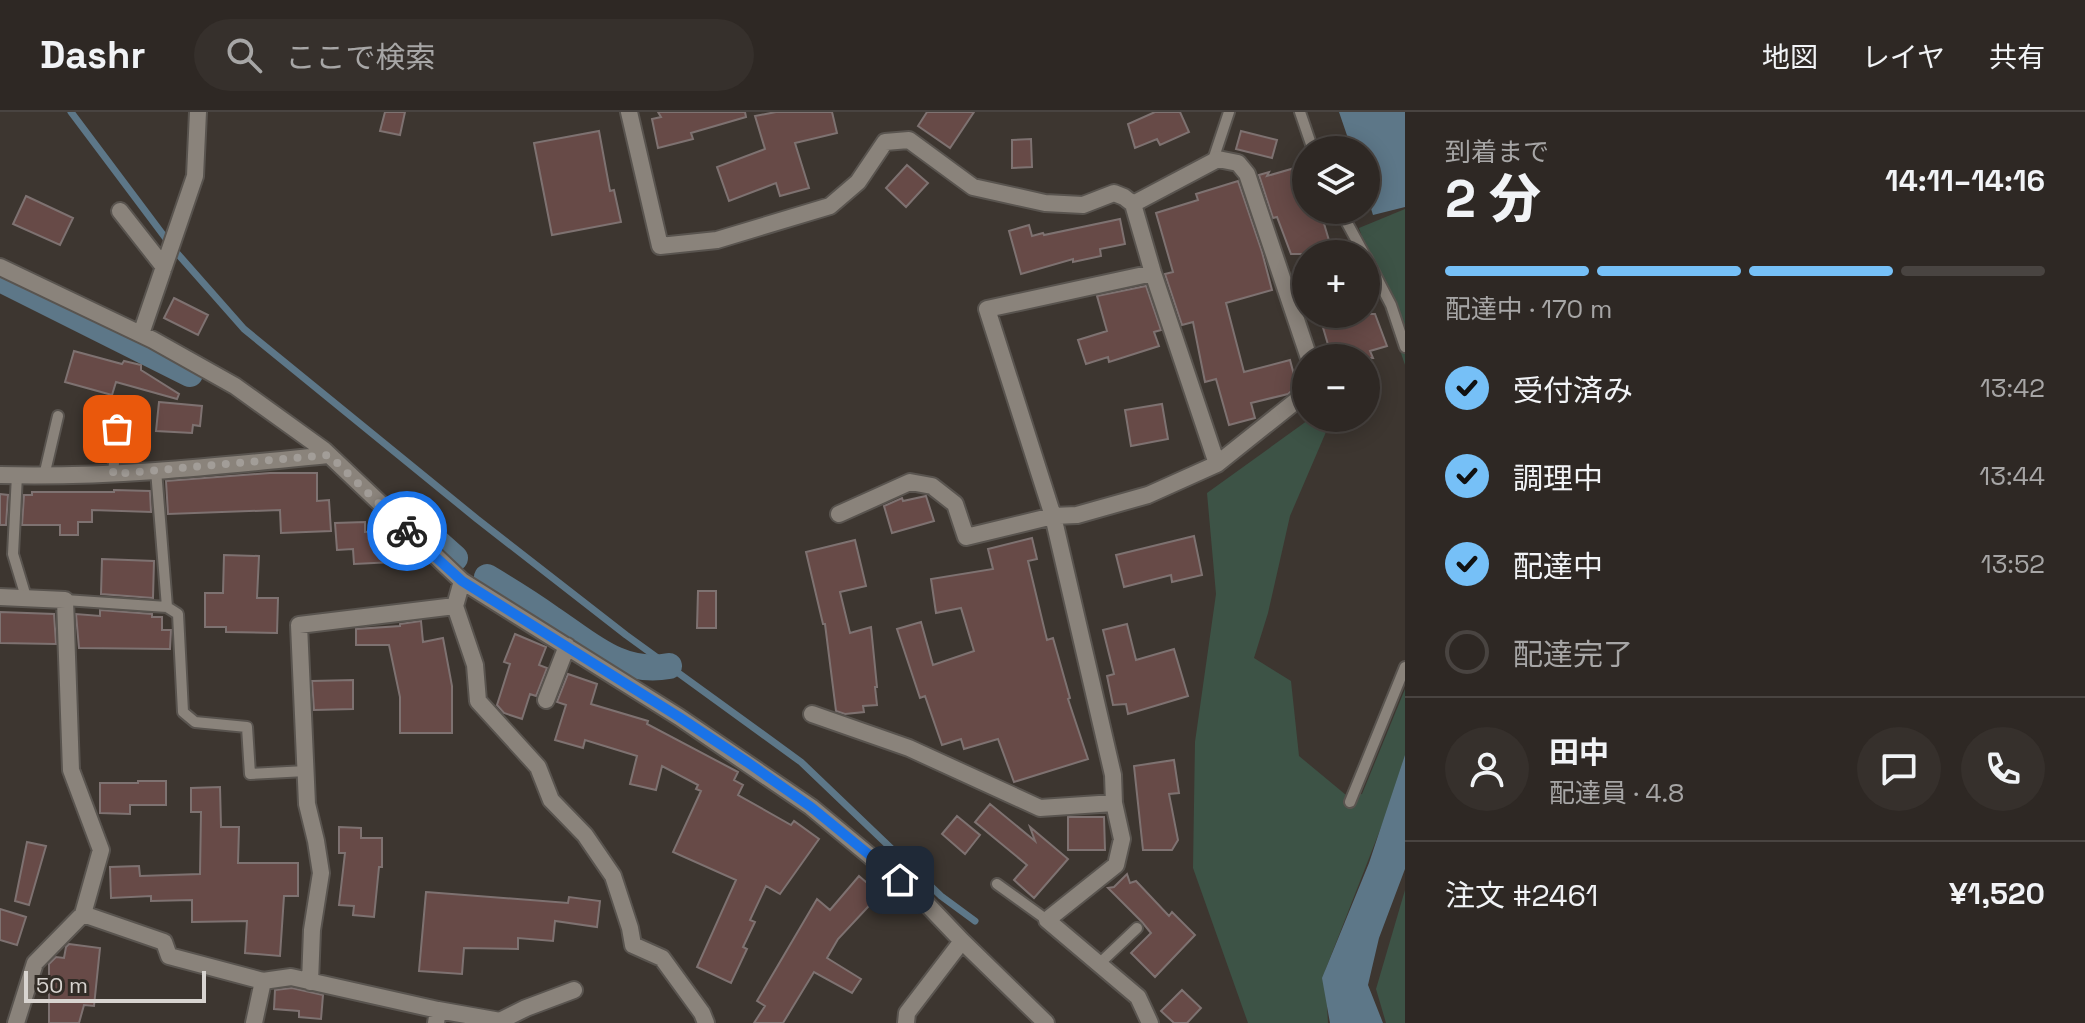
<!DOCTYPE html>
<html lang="ja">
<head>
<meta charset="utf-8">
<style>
  body { margin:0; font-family:"Space Grotesk","Noto Sans JP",sans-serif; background:#36302c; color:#f1f3f6; height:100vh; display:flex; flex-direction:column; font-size:30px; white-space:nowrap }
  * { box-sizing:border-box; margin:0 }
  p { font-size:26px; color:#a7a6a6 }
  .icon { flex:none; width:44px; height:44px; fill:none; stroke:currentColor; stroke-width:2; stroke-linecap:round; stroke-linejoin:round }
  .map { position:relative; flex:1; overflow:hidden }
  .drawer { display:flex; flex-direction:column; background:#2e2824; width:680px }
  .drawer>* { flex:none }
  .controls { position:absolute; left:1292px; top:24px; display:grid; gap:16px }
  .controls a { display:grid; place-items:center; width:88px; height:88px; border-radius:50%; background:#2e2824; box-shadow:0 4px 20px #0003,0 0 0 2px #494441; font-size:40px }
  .scale { position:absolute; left:24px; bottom:20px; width:182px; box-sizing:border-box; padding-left:8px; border:4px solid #d8d4d0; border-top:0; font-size:22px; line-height:28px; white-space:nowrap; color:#d8d4d0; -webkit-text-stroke:6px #322c26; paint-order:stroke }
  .pin { position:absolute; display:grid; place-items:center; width:68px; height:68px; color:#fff; margin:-34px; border-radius:16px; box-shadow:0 4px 12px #0006 }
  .courier { position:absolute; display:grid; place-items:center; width:80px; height:80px; margin:-40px; border:6px solid #1a73e8; border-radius:50%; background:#fff; color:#222; box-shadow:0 2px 10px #0007 }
  .overview em { font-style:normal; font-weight:800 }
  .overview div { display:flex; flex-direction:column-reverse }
  .overview { display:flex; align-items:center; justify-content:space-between; height:136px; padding:0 40px }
  h1 { font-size:52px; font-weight:800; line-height:60px }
  .bar { display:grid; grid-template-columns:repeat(4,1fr); gap:12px 8px; align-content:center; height:96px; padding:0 40px }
  .bar i { height:10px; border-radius:6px; background:#494441 }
  .bar .selected { background:#76c0f7 }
  .bar p { grid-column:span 4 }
  .line { display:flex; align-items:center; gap:20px; padding:0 40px; border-top:2px solid #494441 }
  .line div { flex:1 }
  .round { display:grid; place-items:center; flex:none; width:84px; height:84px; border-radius:42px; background:#36302c }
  ol { padding:0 40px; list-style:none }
  li { display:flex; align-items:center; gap:24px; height:88px }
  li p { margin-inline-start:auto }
  li .icon { padding:8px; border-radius:50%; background:#76c0f7; color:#111; stroke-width:4 }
  li:last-child { color:#a7a6a6 }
  li i { width:44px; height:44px; border:4px solid #494441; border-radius:50% }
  header { display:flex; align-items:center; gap:48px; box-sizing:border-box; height:112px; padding:0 40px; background:#2e2824; border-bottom:2px solid #494441 }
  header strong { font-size:38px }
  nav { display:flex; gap:44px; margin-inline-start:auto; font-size:28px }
  .search { width:560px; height:72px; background:#36302c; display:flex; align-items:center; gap:20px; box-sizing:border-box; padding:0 28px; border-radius:44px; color:#a7a6a6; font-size:30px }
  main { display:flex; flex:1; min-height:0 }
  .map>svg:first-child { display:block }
  .green { fill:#3d5346 }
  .water { fill:#5d7788 }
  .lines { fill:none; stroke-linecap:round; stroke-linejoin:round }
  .stream { stroke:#5d7788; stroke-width:7 }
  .canal { stroke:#5d7788; stroke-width:26 }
  .building { fill:#674a47; stroke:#7e7271; stroke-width:2 }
  .lane-casing { stroke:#59544f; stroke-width:14 }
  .street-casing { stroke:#59544f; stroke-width:20 }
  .lane { stroke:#8a837b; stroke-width:10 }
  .street { stroke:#8a837b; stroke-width:16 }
  .done { stroke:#a29d98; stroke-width:8; stroke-dasharray:0 14.4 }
  .route { stroke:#1a73e8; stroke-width:10 }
</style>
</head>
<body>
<header>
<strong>Dashr</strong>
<div class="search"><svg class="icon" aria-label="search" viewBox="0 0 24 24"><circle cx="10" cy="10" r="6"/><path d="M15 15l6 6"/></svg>ここで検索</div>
<nav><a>地図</a><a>レイヤ</a><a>共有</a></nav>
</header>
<main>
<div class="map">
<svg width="1405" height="911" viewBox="0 0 1405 911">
  <rect width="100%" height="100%" fill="#3d3630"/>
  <path class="green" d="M1405,97v156l-46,-137z
    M1311,306h7l8,14 -36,84 -22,97 -14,45 37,23 8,75 47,39 16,-1 43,-105v77l-80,205 3,52h-80l-55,-155 2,-126 21,-148 -9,-101z
    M1405,778v133h-19l-10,-34z"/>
  <path class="water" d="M1339,0h66v95l-32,8 -7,-22v-43h-14z
    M1405,643v114l-26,69 -11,47 15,38h-53l-8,-45 47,-115z"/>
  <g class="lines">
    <path class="stream" d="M71,0l105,140 68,77 233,190 149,116 175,127 140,134 34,25"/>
    <path class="canal" d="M0,167l190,95
      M419,414l36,32
      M487,465c22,13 43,26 64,41 38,25 69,57 118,48"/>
  </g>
  <path class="building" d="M385,0h20l-5,23 -20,-4z
    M658,0h87l1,5 -55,16 2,6 -35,9 -6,-29 9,-2z
    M776,0h56l5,21 -42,10 14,45 -29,8 -4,-13 -47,18 -12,-34 48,-18 -10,-33z
    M927,0h47l-24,36 -32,-22z
    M1155,0h25l9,20 -29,13 -3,-6 -22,9 -7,-24z
    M599,19l11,60 4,-1 7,32 -69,13 -18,-92z
    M1241,19l36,9 -5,18 -36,-9z
    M1031,27l1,28 -20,1v-28z
    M907,53l21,18 -22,24 -20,-19z
    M1298,55l8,27v16h14l13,44h-42l-14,-37 -4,1 -14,-43 10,-3 -2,4z
    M1238,69l24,71 10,38 -46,13 18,69 46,-12 7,26 -9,8 -37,9 4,15 -26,7 -13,-46 -11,3 -12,-60 -11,3 -17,-51 8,-2 -17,-59 42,-13 -2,-6z
    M26,84l47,22 -13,27 -47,-21z
    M1120,107l5,25 -25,5 1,7 -28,6v-3l-52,15 -12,-43 20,-6 3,11 11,-3 1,2z
    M1146,174l15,44 -7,2 5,14 -50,16 -1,-5 -22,7 -8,-24 29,-9 -10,-35z
    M174,186l34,17 -10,20 -34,-17z
    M1319,202h56l12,32 -17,5 3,7h-41z
    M74,239l48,13 2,-3 17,4v5l38,24 -2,5 -61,-17 -4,13 -47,-13z
    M159,290l43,4 -2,20 -7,-1 -1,8 -36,-2z
    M1162,292l6,35 -37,7 -6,-36z
    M270,361h47v28l12,-1 2,31 -50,2 -1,-23 -112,4 -2,-33z
    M114,378l36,1 1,21 -59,-2v12h-14v13h-18v-10h-38l2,-30h8v-3h82z
    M0,382l8,1 -2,30h-6z
    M926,384l8,25 -42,12 -8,-27 18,-8 1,3z
    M365,410v10l18,-1v8h10l1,23 -40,2 -1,-15 -16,1 -2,-27z
    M1194,424l8,39 -30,7 -1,-7 -47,12 -8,-32z
    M1032,426l5,21 -9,2 19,79 6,-2 17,60 -2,1 20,60 -74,23 -16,-43 -34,10 -3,-10 -19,6 -17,-49 -5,2 -23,-69 24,-7 12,43 41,-14 -13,-43 -25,5 -5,-34 62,-10 -5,-20z
    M855,428l11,46 -26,6 10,41 21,-6 6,60h-2l2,18 -14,1 1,6 -19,2 -9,-3 -11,-87h-2l-17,-72z
    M224,443l35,1 -2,42h21l-1,35 -51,-1v-5h-21v-34h18z
    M102,447l52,2 -1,37 -52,-4z
    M698,479h18v37h-19z
    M100,498l52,4v3h10v13h9l-1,19 -91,-1 -3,-34 24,2z
    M0,500l54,2 2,30 -56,-1z
    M421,509l2,21 20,-4 9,48v47h-52v-36l-11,-52h-33v-16l44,-3v-2z
    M1127,512l9,36 38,-11 14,47 -60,18 -2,-10 -13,1 -6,-29 7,-2 -11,-44z
    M515,522l31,13 -7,18 8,3 -11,28 -6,-2 -8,25 -18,-6 -7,-8 13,-41 -6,-2z
    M568,562l29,10 -6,20 57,17 -1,3 91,48 -4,8 9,5 -5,10 53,30 3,-4 25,18 -39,55 -14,-8 -16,34 5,2 -12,25 4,2 -16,34 -34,-16 39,-87 -63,-28 28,-61 -5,-2 2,-4 -36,-19 -6,24 -26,-6 7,-28 -52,-16 -2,8 -28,-8 11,-35 -9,-3z
    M353,568v29l-39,1 -2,-29z
    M1174,648l5,33 -10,1 9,46 -6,10h-29l-9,-84z
    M138,669h28v24h-36v9l-30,-1v-30h38z
    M220,675l1,40h18l-1,36h60v33h-14l-4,60 -35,-3 2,-32 -55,1v-22l-41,1v-5l-40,2 -1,-31 29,-1 1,10 60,-2 1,-62h-10v-24z
    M990,692l45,37 -5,-14 38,32 -34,39 -20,-18 13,-15 -52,-43z
    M957,704l23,19 -15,19 -23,-20z
    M1068,705h36l1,33h-37z
    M339,715l22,1v10h21v29h-3l-5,50 -21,-2 1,-9 -15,-1 6,-52h-6z
    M27,730l19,4 -17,59 -14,-4z
    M1127,762l3,9 6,-2 33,35 3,-4 23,23 -40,42 -24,-24 20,-20 -9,-11 -34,-34 6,-1z
    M859,764l21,18 -42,45 -11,19 34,21 -9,14 -38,-21 -31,51h-29l11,-17 -8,-5 60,-102 13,11z
    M426,780l142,11 1,-6 31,4 -3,26 -42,-6 -2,20 -35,-3v11l-54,-1 -2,26 -43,-3z
    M0,797l26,8 -9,28 -17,-5z
    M69,832l31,4 -6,58 -10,-1 -5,18h-30v-59l7,-7 8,1 2,-11z
    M292,876l31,7 -2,24 -22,-2v-6l-25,-2 1,-19z
    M1182,878l19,18 -14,15h-13l-13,-12z"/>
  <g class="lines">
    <defs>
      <path id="lane" d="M1300,0l13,38
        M1212,51l17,-51
        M1340,98l24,44
        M1366,145l25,48 14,42
        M156,358l11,137 11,7 5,98 12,10 52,5 3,47 56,-3
        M113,362l4,-45
        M17,363l-4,79 13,43
        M44,364l14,-60
        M65,488l102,7
        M1350,690l55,-135
        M997,772l50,36
        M1099,852l38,-36"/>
      <path id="street" d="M629,0l31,134 57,-6 113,-34 28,-24 27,-40 24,-2 64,47 72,16 38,2 31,-12 10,4 9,7
        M120,99l44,56
        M0,155l153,73 82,46 89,64 138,131 217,136 132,90 111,92 40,42 84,82
        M141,222l54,-158 3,-64
        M1217,352l-64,-191 -20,-69 85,-45 20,4 9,11 62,184
        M0,363c110,3 220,-9 329,-20
        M839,402l71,-32 22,4 23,18 11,33 87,-21 24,-1 71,-20 69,-31 89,-71
        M462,469l-7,25 20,59 3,36 60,66 13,33 34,35 28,41 17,52 3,17 29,13 40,55 4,10
        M0,485l65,3 6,170 30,80 -18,64
        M546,588l21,-54
        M812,602l97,34 131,60 74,-5
        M310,870l2,-52 9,-57 -5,-32 -9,-37 -8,-179 156,-19
        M438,898l62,11 26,-13 48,-18
        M16,911l19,-60 48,-49 81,28 5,14 94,25
        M254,911l9,-42 28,-4 147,33 -2,13
        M906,911l1,-10 55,-72
        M1150,911l-12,-26 -91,-77 69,-55 6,-26 -8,-36 -1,-28 -60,-259 -66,-207 166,-36"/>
    </defs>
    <use href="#lane" class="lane-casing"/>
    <use href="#street" class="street-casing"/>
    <use href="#lane" class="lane"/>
    <use href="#street" class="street"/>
  </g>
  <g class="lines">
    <path class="done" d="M117,317l-4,45 216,-19 78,76"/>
    <path class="route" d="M407,419l55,50 217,136 68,45 64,45 89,73"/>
  </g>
</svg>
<div class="controls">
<a><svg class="icon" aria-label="layers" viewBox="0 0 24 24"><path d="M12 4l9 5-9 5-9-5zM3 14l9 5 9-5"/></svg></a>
<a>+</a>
<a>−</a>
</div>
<div class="scale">50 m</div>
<div class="pin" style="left:117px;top:317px;background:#ea580c"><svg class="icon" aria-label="bag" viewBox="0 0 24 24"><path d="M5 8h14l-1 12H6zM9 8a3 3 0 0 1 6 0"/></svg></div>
<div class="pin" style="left:900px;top:768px;background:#1f2937"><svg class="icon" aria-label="home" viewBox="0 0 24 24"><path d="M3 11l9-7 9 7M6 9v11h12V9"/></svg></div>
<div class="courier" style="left:407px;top:419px"><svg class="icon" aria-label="bike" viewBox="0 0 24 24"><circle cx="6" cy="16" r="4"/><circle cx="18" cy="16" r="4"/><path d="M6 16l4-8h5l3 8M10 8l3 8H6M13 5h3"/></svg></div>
</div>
<section class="drawer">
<div class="overview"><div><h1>2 分</h1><p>到着まで</p></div><em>14:11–14:16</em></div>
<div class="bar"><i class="selected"></i><i class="selected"></i><i class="selected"></i><i></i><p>配達中 · 170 m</p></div>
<ol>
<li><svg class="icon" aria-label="check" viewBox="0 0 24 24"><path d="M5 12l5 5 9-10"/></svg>受付済み<p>13:42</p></li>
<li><svg class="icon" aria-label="check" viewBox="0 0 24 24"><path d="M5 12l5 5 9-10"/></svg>調理中<p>13:44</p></li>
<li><svg class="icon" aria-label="check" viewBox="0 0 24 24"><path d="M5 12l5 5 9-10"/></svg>配達中<p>13:52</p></li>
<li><i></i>配達完了</li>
</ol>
<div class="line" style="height:144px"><a class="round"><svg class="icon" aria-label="person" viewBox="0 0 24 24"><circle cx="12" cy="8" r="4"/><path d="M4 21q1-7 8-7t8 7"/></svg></a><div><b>田中</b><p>配達員 · 4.8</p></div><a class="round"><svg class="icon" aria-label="chat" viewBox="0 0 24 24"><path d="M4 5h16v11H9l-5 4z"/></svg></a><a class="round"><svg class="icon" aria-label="phone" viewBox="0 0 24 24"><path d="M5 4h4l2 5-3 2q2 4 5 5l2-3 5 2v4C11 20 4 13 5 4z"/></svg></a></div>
<div class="line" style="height:104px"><div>注文 #2461</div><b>¥1,520</b></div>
</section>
</main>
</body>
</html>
